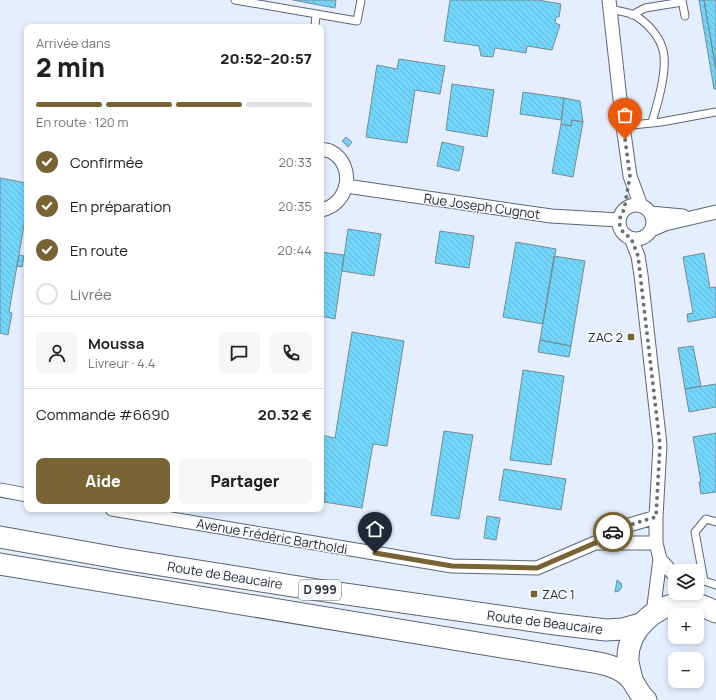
<!DOCTYPE html>
<html lang="fr">
<head>
<meta charset="utf-8">
<style>
  body { margin:0; font-family:Manrope,sans-serif; background:#f6f6f6; color:#202124; height:100vh; display:flex; flex-direction:column; font-size:15px; white-space:nowrap }
  * { box-sizing:border-box; margin:0 }
  p { font-size:13px; color:#757577 }
  .icon { flex:none; width:22px; height:22px; fill:none; stroke:currentColor; stroke-width:2; stroke-linecap:round; stroke-linejoin:round }
  .map { position:relative; flex:1; overflow:hidden }
  .sheet { position:absolute; left:24px; top:24px; width:300px; height:488px; display:flex; flex-direction:column; background:#fff; border-radius:8px; box-shadow:0 2px 6px #0003 }
  .sheet>* { flex:none }
  .controls { position:absolute; left:668px; top:564px; display:grid; gap:8px }
  .controls a { display:grid; place-items:center; width:36px; height:36px; border-radius:8px; background:#fff; box-shadow:0 2px 6px #0003; font-size:20px }
  .pin { position:absolute; display:grid; place-items:center; width:34px; height:34px; color:#fff; margin:-41px -17px; border-radius:50% 50% 50% 0; rotate:-45deg; box-shadow:0 0 4px #0007 }
  .pin .icon { rotate:45deg }
  .courier { position:absolute; display:grid; place-items:center; width:40px; height:40px; margin:-20px; border:3px solid #786332; border-radius:50%; background:#fff; color:#222; box-shadow:0 1px 5px #0007 }
  .summary em { font-style:normal; font-weight:800 }
  .summary div { display:flex; flex-direction:column-reverse }
  .summary { display:flex; align-items:center; justify-content:space-between; height:68px; padding:0 12px }
  h1 { font-size:26px; font-weight:800; line-height:30px }
  .bar { display:grid; grid-template-columns:repeat(4,1fr); gap:6px 4px; align-content:center; height:48px; padding:0 12px }
  .bar i { height:5px; border-radius:3px; background:#e0e0e0 }
  .bar .active { background:#786332 }
  .bar p { grid-column:span 4 }
  .line { display:flex; align-items:center; gap:10px; padding:0 12px; border-top:1px solid #e0e0e0 }
  .line div { flex:1 }
  .round { display:grid; place-items:center; flex:none; width:42px; height:42px; border-radius:8px; background:#f6f6f6 }
  ol { padding:0 12px; list-style:none }
  li { display:flex; align-items:center; gap:12px; height:44px }
  li p { margin-inline-start:auto }
  li .icon { padding:4px; border-radius:50%; background:#786332; color:#fff; stroke-width:4 }
  li:last-child { color:#757577 }
  li i { width:22px; height:22px; border:2px solid #e0e0e0; border-radius:50% }
  .button { display:flex; gap:8px; margin-top:auto; padding:8px 12px }
  .button a { flex:1; height:46px; border-radius:8px; background:#786332; color:#fff; font-size:16px; font-weight:800; line-height:46px; text-align:center }
  .button a+a { background:#f6f6f6; color:#202124 }
  .map>svg:first-child { display:block }
  .building { fill:url(#building-back-hatch); stroke:#758c95 }
  .lines { fill:none; stroke-linecap:round; stroke-linejoin:round }
  .lane-casing { stroke:#5b6677; stroke-width:9 }
  .street-casing { stroke:#5b6677; stroke-width:15 }
  .primary-casing { stroke:#5b6677; stroke-width:23 }
  .lane { stroke:#fff; stroke-width:7 }
  .street { stroke:#fff; stroke-width:13 }
  .primary { stroke:#fff; stroke-width:21 }
  .done { stroke:#6a707b; stroke-width:4; stroke-dasharray:0 7.2 }
  .route { stroke:#786332; stroke-width:5 }
  .poi-dot { fill:#786332; stroke:#f8fafe; stroke-width:1.5 }
  .labels { text-anchor:middle; stroke-width:3; stroke-linejoin:round; paint-order:stroke }
  .shield { fill:#f8fafe; stroke:#666a71; stroke-width:1 }
  .shield-label { font-size:12px; font-weight:bold; fill:#282c34 }
  .street-label { font-size:13px; fill:#282c34; stroke:#f8fafe }
  .poi-label { font-size:13px; fill:#282c34; stroke:#f8fafe; text-anchor:end }
</style>
</head>
<body>
<div class="map">
<svg width="716" height="700" viewBox="0 0 716 700">
  <defs>
    <pattern id="building-back-hatch" width="6" height="6" patternUnits="userSpaceOnUse"><rect width="6" height="6" fill="#72d6fb"/><path d="M-1 5l2 2M0 0l6 6M5-1l2 2" fill="none" stroke="#63b8d8"/></pattern>
  </defs>
  <rect width="100%" height="100%" fill="#e4eefe"/>
  <path class="building" d="M293,0h43l-1,8z
    M450,0h88l23,4 -2,13h-3l-1,6 5,2 -8,25 -25,-4 -1,7 -31,-5 -2,9 -12,-1 -2,-10 -35,-5z
    M699,0h5l12,70v19h-2z
    M704,0h12v70z
    M399,59l46,7 -5,28 -25,-4 -8,53 -41,-6 11,-72 20,4z
    M452,84l42,6 -7,47 -41,-7z
    M523,92l41,6 -3,22 -41,-6z
    M564,98l16,3 3,21 -11,-2 -1,6 -10,-2z
    M572,120l11,2 -10,55 -21,-4 9,-49 10,2z
    M346,137l6,5 -4,5 -6,-6z
    M442,142l22,5 -5,24 -22,-5z
    M0,178l27,5v25l-18,104 3,1 -4,22 -8,-2z
    M348,229l33,5 -7,42 -32,-5z
    M440,231l34,5 -5,32 -34,-5z
    M516,242l40,7 -13,75 -40,-7z
    M321,252l23,3 -9,64 -14,-3z
    M704,253l6,35 6,-1v30l-28,5 -1,-8 6,-1 -10,-56z
    M19,255l5,1 -2,11 -5,-1z
    M554,256l31,5 -14,85 -31,-6z
    M352,332l52,9 -17,105 -14,-2 -11,64 -38,-6 1,-9h-4v-58l14,3z
    M540,340l31,6 -2,11 -31,-5z
    M693,346l8,40 -16,3 -7,-41z
    M523,370l41,6 -13,89 -41,-5z
    M716,384v23l-27,5 -4,-23z
    M444,431l29,4 -14,84 -28,-4z
    M716,433v59l-15,2 -2,-12h2l-8,-45z
    M504,469l62,10 -5,31 -62,-10z
    M487,516l13,2 -4,22 -12,-2z
    M617,580l4,3 1,4 -3,4 -4,1z"/>
  <g class="lines">
    <defs>
      <path id="lane" d="M235,0l122,21 4,-21
        M682,0l3,16
        M610,9c8,2 17,3 24,6 11,6 24,19 28,32 7,19 -4,55 -10,75
        M632,15l13,-7 37,-6
        M315,27l1,-13
        M623,126l38,-4 55,-10
        M716,522l-10,-3 -11,13 9,49 12,4"/>
      <path id="street" d="M609,0l14,126 7,50 11,30
        M321,149c3,1 6,1 9,2 27,14 19,54 -9,59
        M346,186l205,30 68,4
        M619 222a17 17 0 1 1 34 0a17 17 0 1 1-34 0Z
        M650,213l33,3
        M651,230l14,-6 51,-12
        M631,238l7,18 3,19 19,170 -4,72v26l4,16 -7,54
        M0,490l27,5
        M112,509l340,57 85,2 58,-25 24,-15 37,-11
        M597,543h59
        M660,559l15,17"/>
      <path id="primary" d="M0,537l123,22 195,31 237,34 51,6 17,-1 17,-5
        M0,564l599,99c13,3 26,7 34,19 4,6 7,13 13,18
        M632,680c-1,-6 -3,-12 -4,-18 -2,-31 26,-57 56,-59 11,-1 22,4 32,9"/>
    </defs>
    <use href="#lane" class="lane-casing"/>
    <use href="#street" class="street-casing"/>
    <use href="#primary" class="primary-casing"/>
    <use href="#lane" class="lane"/>
    <use href="#street" class="street"/>
    <use href="#primary" class="primary"/>
  </g>
  <g class="lines">
    <path class="done" d="M613,532l6,-4 37,-11 4,-72 -22,-189 -7,-18c-12,-6 -15,-17 -7,-28l6,-34 -5,-37"/>
    <path class="route" d="M375,553l77,13 85,2 58,-25 18,-11"/>
  </g>
  <g class="poi-dot">
    <rect x="627" y="333" width="8" height="8" rx="2"/>
    <rect x="530" y="590" width="8" height="8" rx="2"/>
  </g>
  <g class="labels">
    <rect class="shield" x="299" y="580" width="42" height="20" rx="3"/>
    <g class="shield-label">
      <text x="320" y="594">D 999</text>
    </g>
    <g class="street-label">
      <text transform="translate(482 206) rotate(8)" y="5">Rue Joseph Cugnot</text>
      <text transform="translate(272 536) rotate(10)" y="5">Avenue Frédéric Bartholdi</text>
      <text transform="translate(225 575) rotate(9)" y="5">Route de Beaucaire</text>
      <text transform="translate(545 622) rotate(7)" y="5">Route de Beaucaire</text>
    </g>
    <g class="poi-label">
      <text x="623" y="342">ZAC 2</text>
      <text x="542" y="599" text-anchor="start">ZAC 1</text>
    </g>
  </g>
</svg>
<div class="controls">
<a><svg class="icon" aria-label="layers" viewBox="0 0 24 24"><path d="M12 4l9 5-9 5-9-5zM3 14l9 5 9-5"/></svg></a>
<a>+</a>
<a>−</a>
</div>
<div class="pin" style="left:625px;top:139px;background:#ea580c"><svg class="icon" aria-label="bag" viewBox="0 0 24 24"><path d="M5 8h14l-1 12H6zM9 8a3 3 0 0 1 6 0"/></svg></div>
<div class="pin" style="left:375px;top:553px;background:#1f2937"><svg class="icon" aria-label="home" viewBox="0 0 24 24"><path d="M3 11l9-7 9 7M6 9v11h12V9"/></svg></div>
<div class="courier" style="left:613px;top:532px"><svg class="icon" aria-label="car" viewBox="0 0 24 24"><path d="M5 17H2v-5l4-1 3-4h7l3 4 3 1v5h-3M9 17h6M6 11h13"/><circle cx="7" cy="17" r="2"/><circle cx="17" cy="17" r="2"/></svg></div>
<section class="sheet">
<div class="summary"><div><h1>2 min</h1><p>Arrivée dans</p></div><em>20:52–20:57</em></div>
<div class="bar"><i class="active"></i><i class="active"></i><i class="active"></i><i></i><p>En route · 120 m</p></div>
<ol>
<li><svg class="icon" aria-label="check" viewBox="0 0 24 24"><path d="M5 12l5 5 9-10"/></svg>Confirmée<p>20:33</p></li>
<li><svg class="icon" aria-label="check" viewBox="0 0 24 24"><path d="M5 12l5 5 9-10"/></svg>En préparation<p>20:35</p></li>
<li><svg class="icon" aria-label="check" viewBox="0 0 24 24"><path d="M5 12l5 5 9-10"/></svg>En route<p>20:44</p></li>
<li><i></i>Livrée</li>
</ol>
<div class="line" style="height:72px"><a class="round"><svg class="icon" aria-label="person" viewBox="0 0 24 24"><circle cx="12" cy="8" r="4"/><path d="M4 21q1-7 8-7t8 7"/></svg></a><div><b>Moussa</b><p>Livreur · 4.4</p></div><a class="round"><svg class="icon" aria-label="chat" viewBox="0 0 24 24"><path d="M4 5h16v11H9l-5 4z"/></svg></a><a class="round"><svg class="icon" aria-label="phone" viewBox="0 0 24 24"><path d="M5 4h4l2 5-3 2q2 4 5 5l2-3 5 2v4C11 20 4 13 5 4z"/></svg></a></div>
<div class="line" style="height:52px"><div>Commande #6690</div><b>20.32 €</b></div>
<div class="button"><a>Aide</a><a>Partager</a></div>
</section>
</div>
</body>
</html>
